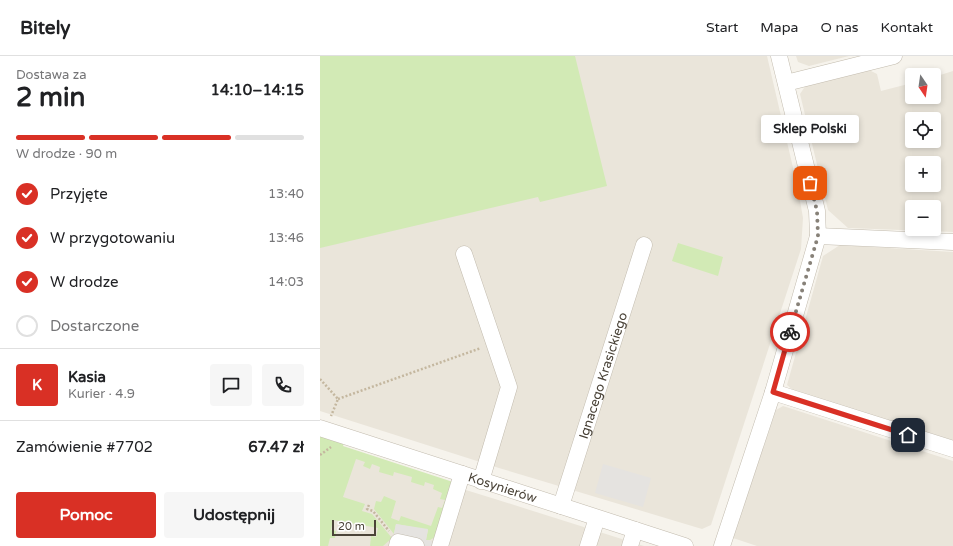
<!DOCTYPE html>
<html lang="pl">
<head>
<meta charset="utf-8">
<style>
  body { margin:0; font-family:"Varela Round",sans-serif; background:#f6f6f6; color:#202124; height:100vh; display:flex; flex-direction:column; font-size:15px; white-space:nowrap }
  * { box-sizing:border-box; margin:0 }
  p { font-size:13px; color:#757577 }
  .icon { flex:none; width:22px; height:22px; fill:none; stroke:currentColor; stroke-width:2; stroke-linecap:round; stroke-linejoin:round }
  .map { position:relative; flex:1; overflow:hidden }
  .side { display:flex; flex-direction:column; background:#fff; width:320px }
  .side>* { flex:none }
  .needle { width:26px; rotate:167deg }
  .tools { position:absolute; left:585px; top:12px; display:grid; gap:8px }
  .tools a { display:grid; place-items:center; width:36px; height:36px; border-radius:4px; background:#fff; box-shadow:0 2px 6px #0003; font-size:20px }
  .scale { position:absolute; left:12px; bottom:10px; width:44px; box-sizing:border-box; padding-left:4px; border:2px solid #4b4439; border-top:0; font-size:11px; line-height:14px; white-space:nowrap; color:#4b4439; -webkit-text-stroke:3px #fff; paint-order:stroke }
  .pin { position:absolute; display:grid; place-items:center; width:34px; height:34px; color:#fff; margin:-17px; border-radius:8px; box-shadow:0 2px 6px #0006 }
  .courier { position:absolute; display:grid; place-items:center; width:40px; height:40px; margin:-20px; border:3px solid #d93025; border-radius:50%; background:#fff; color:#222; box-shadow:0 1px 5px #0007 }
  .bubble { position:absolute; height:28px; border-radius:4px; background:#fff; box-shadow:0 2px 6px #0003; font-size:13px; font-weight:700; line-height:28px; text-align:center }
  .head em { font-style:normal; font-weight:700 }
  .head div { display:flex; flex-direction:column-reverse }
  .head { display:flex; align-items:center; justify-content:space-between; height:68px; padding:0 16px }
  h1 { font-size:26px; font-weight:700; line-height:30px }
  .bar { display:grid; grid-template-columns:repeat(4,1fr); gap:6px 4px; align-content:center; height:48px; padding:0 16px }
  .bar i { height:5px; border-radius:3px; background:#e0e0e0 }
  .bar .current { background:#d93025 }
  .bar p { grid-column:span 4 }
  .line { display:flex; align-items:center; gap:10px; padding:0 16px; border-top:1px solid #e0e0e0 }
  .line div { flex:1 }
  .round { display:grid; place-items:center; flex:none; width:42px; height:42px; border-radius:4px; background:#f6f6f6 }
  ol { padding:0 16px; list-style:none }
  li { display:flex; align-items:center; gap:12px; height:44px }
  li p { margin-inline-start:auto }
  li .icon { padding:4px; border-radius:50%; background:#d93025; color:#fff; stroke-width:4 }
  li:last-child { color:#757577 }
  li i { width:22px; height:22px; border:2px solid #e0e0e0; border-radius:50% }
  .button { display:flex; gap:8px; margin-top:auto; padding:8px 16px }
  .button a { flex:1; height:46px; border-radius:4px; background:#d93025; color:#fff; font-size:16px; font-weight:700; line-height:46px; text-align:center }
  .button a+a { background:#f6f6f6; color:#202124 }
  header { display:flex; align-items:center; gap:24px; box-sizing:border-box; height:56px; padding:0 20px; background:#fff; border-bottom:1px solid #e0e0e0 }
  header strong { font-size:19px }
  nav { display:flex; gap:22px; margin-inline-start:auto; font-size:14px }
  main { display:flex; flex:1; min-height:0 }
  .map>svg:first-child { display:block }
  .residential { fill:#eae5da; fill-rule:evenodd }
  .green { fill:#d2eab5 }
  .parking { fill:#e5e3e0 }
  .lines { fill:none; stroke-linecap:round; stroke-linejoin:round }
  .minor-casing { stroke:#c2bbae; stroke-width:17 }
  .path { stroke:#c4b79f; stroke-width:2.5; stroke-dasharray:2 2; stroke-linecap:butt }
  .minor { stroke:#fff; stroke-width:16 }
  .done { stroke:#878178; stroke-width:4; stroke-dasharray:0 7.2 }
  .route { stroke:#d93025; stroke-width:5 }
  .labels { text-anchor:middle; stroke-width:4; stroke-linejoin:round; paint-order:stroke }
  .street-label { font-size:13px; fill:#4b4439; stroke:#fff }
</style>
</head>
<body>
<header>
<strong>Bitely</strong>
<nav><a>Start</a><a>Mapa</a><a>O nas</a><a>Kontakt</a></nav>
</header>
<main>
<section class="side">
<div class="head"><div><h1>2 min</h1><p>Dostawa za</p></div><em>14:10–14:15</em></div>
<div class="bar"><i class="current"></i><i class="current"></i><i class="current"></i><i></i><p>W drodze · 90 m</p></div>
<ol>
<li><svg class="icon" aria-label="check" viewBox="0 0 24 24"><path d="M5 12l5 5 9-10"/></svg>Przyjęte<p>13:40</p></li>
<li><svg class="icon" aria-label="check" viewBox="0 0 24 24"><path d="M5 12l5 5 9-10"/></svg>W przygotowaniu<p>13:46</p></li>
<li><svg class="icon" aria-label="check" viewBox="0 0 24 24"><path d="M5 12l5 5 9-10"/></svg>W drodze<p>14:03</p></li>
<li><i></i>Dostarczone</li>
</ol>
<div class="line" style="height:72px"><b class="round" style="background:#d93025;color:#fff">K</b><div><b>Kasia</b><p>Kurier · 4.9</p></div><a class="round"><svg class="icon" aria-label="chat" viewBox="0 0 24 24"><path d="M4 5h16v11H9l-5 4z"/></svg></a><a class="round"><svg class="icon" aria-label="phone" viewBox="0 0 24 24"><path d="M5 4h4l2 5-3 2q2 4 5 5l2-3 5 2v4C11 20 4 13 5 4z"/></svg></a></div>
<div class="line" style="height:52px"><div>Zamówienie #7702</div><b>67.47 zł</b></div>
<div class="button"><a>Pomoc</a><a>Udostępnij</a></div>
</section>
<div class="map">
<svg width="633" height="490" viewBox="0 0 633 490">
  <rect width="100%" height="100%" fill="#f6f3ec"/>
  <path class="residential" d="M0,0h447l31,133 5,29 -2,31 -90,276 -9,4 -203,-61 -179,-57z
    M476,0h53l-40,10 -11,-4z
    M549,14l8,4 4,17 31,-8v14h22v-20l19,-6v161l-105,-4 -20,-18 -28,-116 6,-9zM592,63h22v22h-22zM592,107h22v22h-22zM592,151h22v22h-22z
    M520,189l113,7v188l-159,-49 -7,-6 36,-129z
    M463,350l170,55v85h-196l-24,-8 43,-128z
    M0,389l175,54 149,47h-324z"/>
  <path class="green" d="M0,0h255l32,130 -67,16 -2,-5 -218,51z
    M358,187l45,14 -5,19 -46,-15z
    M0,378l24,8 -1,4 110,36 -18,55 -5,3h-4l2,-10 -32,-6 -2,10 -20,-25 2,-8 5,1 3,-6 12,5 -5,17 8,3 2,-5 30,10 7,-19 4,1 3,-8 -5,-1 2,-6 -9,-4 1,-4 -9,-3 -1,4 -13,-4 1,-5 -18,-5 -1,4 -14,-4 1,-5 -8,-3 -2,5 -7,-3 2,-4 -9,-3 -13,38 22,7 -3,7 10,3 20,24 -9,8h-13l1,-10 5,1 2,-9 -45,-8 -2,10 5,1 -1,7h-5l-2,8h-8z"/>
  <path class="parking" d="M283,408l48,14 -8,29 -48,-14z
    M76,468l32,5 -2,11 20,5v1h-55z"/>
  <g class="lines">
    <defs>
      <g id="minor">
        <path d="M466,27l108,-27"/>
        <path d="M498,180l135,6"/>
        <path d="M144,198l45,133 -28,94"/>
        <path d="M453,336l180,57"/>
        <path id="s1" d="M0,372l365,118"/>
        <path id="s2" d="M241,450l83,-261"/>
        <path d="M77,490l1,-4 18,4"/>
        <path d="M120,490l22,-72"/>
        <path d="M268,490l9,-28"/>
        <path d="M310,490l5,-16"/>
        <path d="M402,490l51,-154 45,-156 -1,-25 -38,-155"/>
      </g>
    </defs>
    <use href="#minor" class="minor-casing"/>
    <path class="path" d="M0,323l18,20 -7,17
      M18,343l143,-51
      M0,399l11,-8
      M49,449l-2,4 6,2 16,20"/>
    <use href="#minor" class="minor"/>
  </g>
  <g class="lines">
    <path class="done" d="M470,276l28,-96 -1,-25 -7,-28"/>
    <path class="route" d="M470,276l-17,60 135,43"/>
  </g>
  <g class="labels">
    <g class="street-label">
      <text dy="5" stroke="none"><textPath href="#s2" startOffset="137">Ignacego Krasickiego</textPath></text>
      <text dy="5" stroke="none"><textPath href="#s1" startOffset="192">Kosynierów</textPath></text>
    </g>
  </g>
</svg>
<div class="tools">
<a><svg class="needle" viewBox="-14 -14 28 28"><path d="M0-13l5 13h-10z" fill="#e53935"/><path d="M0 13l5-13h-10z" fill="#757577"/></svg></a>
<a><svg class="icon" aria-label="locate" viewBox="0 0 24 24"><circle cx="12" cy="12" r="6"/><path d="M12 2v4M12 18v4M2 12h4M18 12h4"/></svg></a>
<a>+</a>
<a>−</a>
</div>
<div class="scale">20 m</div>
<div class="pin" style="left:490px;top:127px;background:#ea580c"><svg class="icon" aria-label="bag" viewBox="0 0 24 24"><path d="M5 8h14l-1 12H6zM9 8a3 3 0 0 1 6 0"/></svg></div>
<div class="pin" style="left:588px;top:379px;background:#1f2937"><svg class="icon" aria-label="home" viewBox="0 0 24 24"><path d="M3 11l9-7 9 7M6 9v11h12V9"/></svg></div>
<div class="courier" style="left:470px;top:276px"><svg class="icon" aria-label="bike" viewBox="0 0 24 24"><circle cx="6" cy="16" r="4"/><circle cx="18" cy="16" r="4"/><path d="M6 16l4-8h5l3 8M10 8l3 8H6M13 5h3"/></svg></div>
<div class="bubble" style="left:441px;top:59px;width:98px">Sklep Polski</div>
</div>
</main>
</body>
</html>
